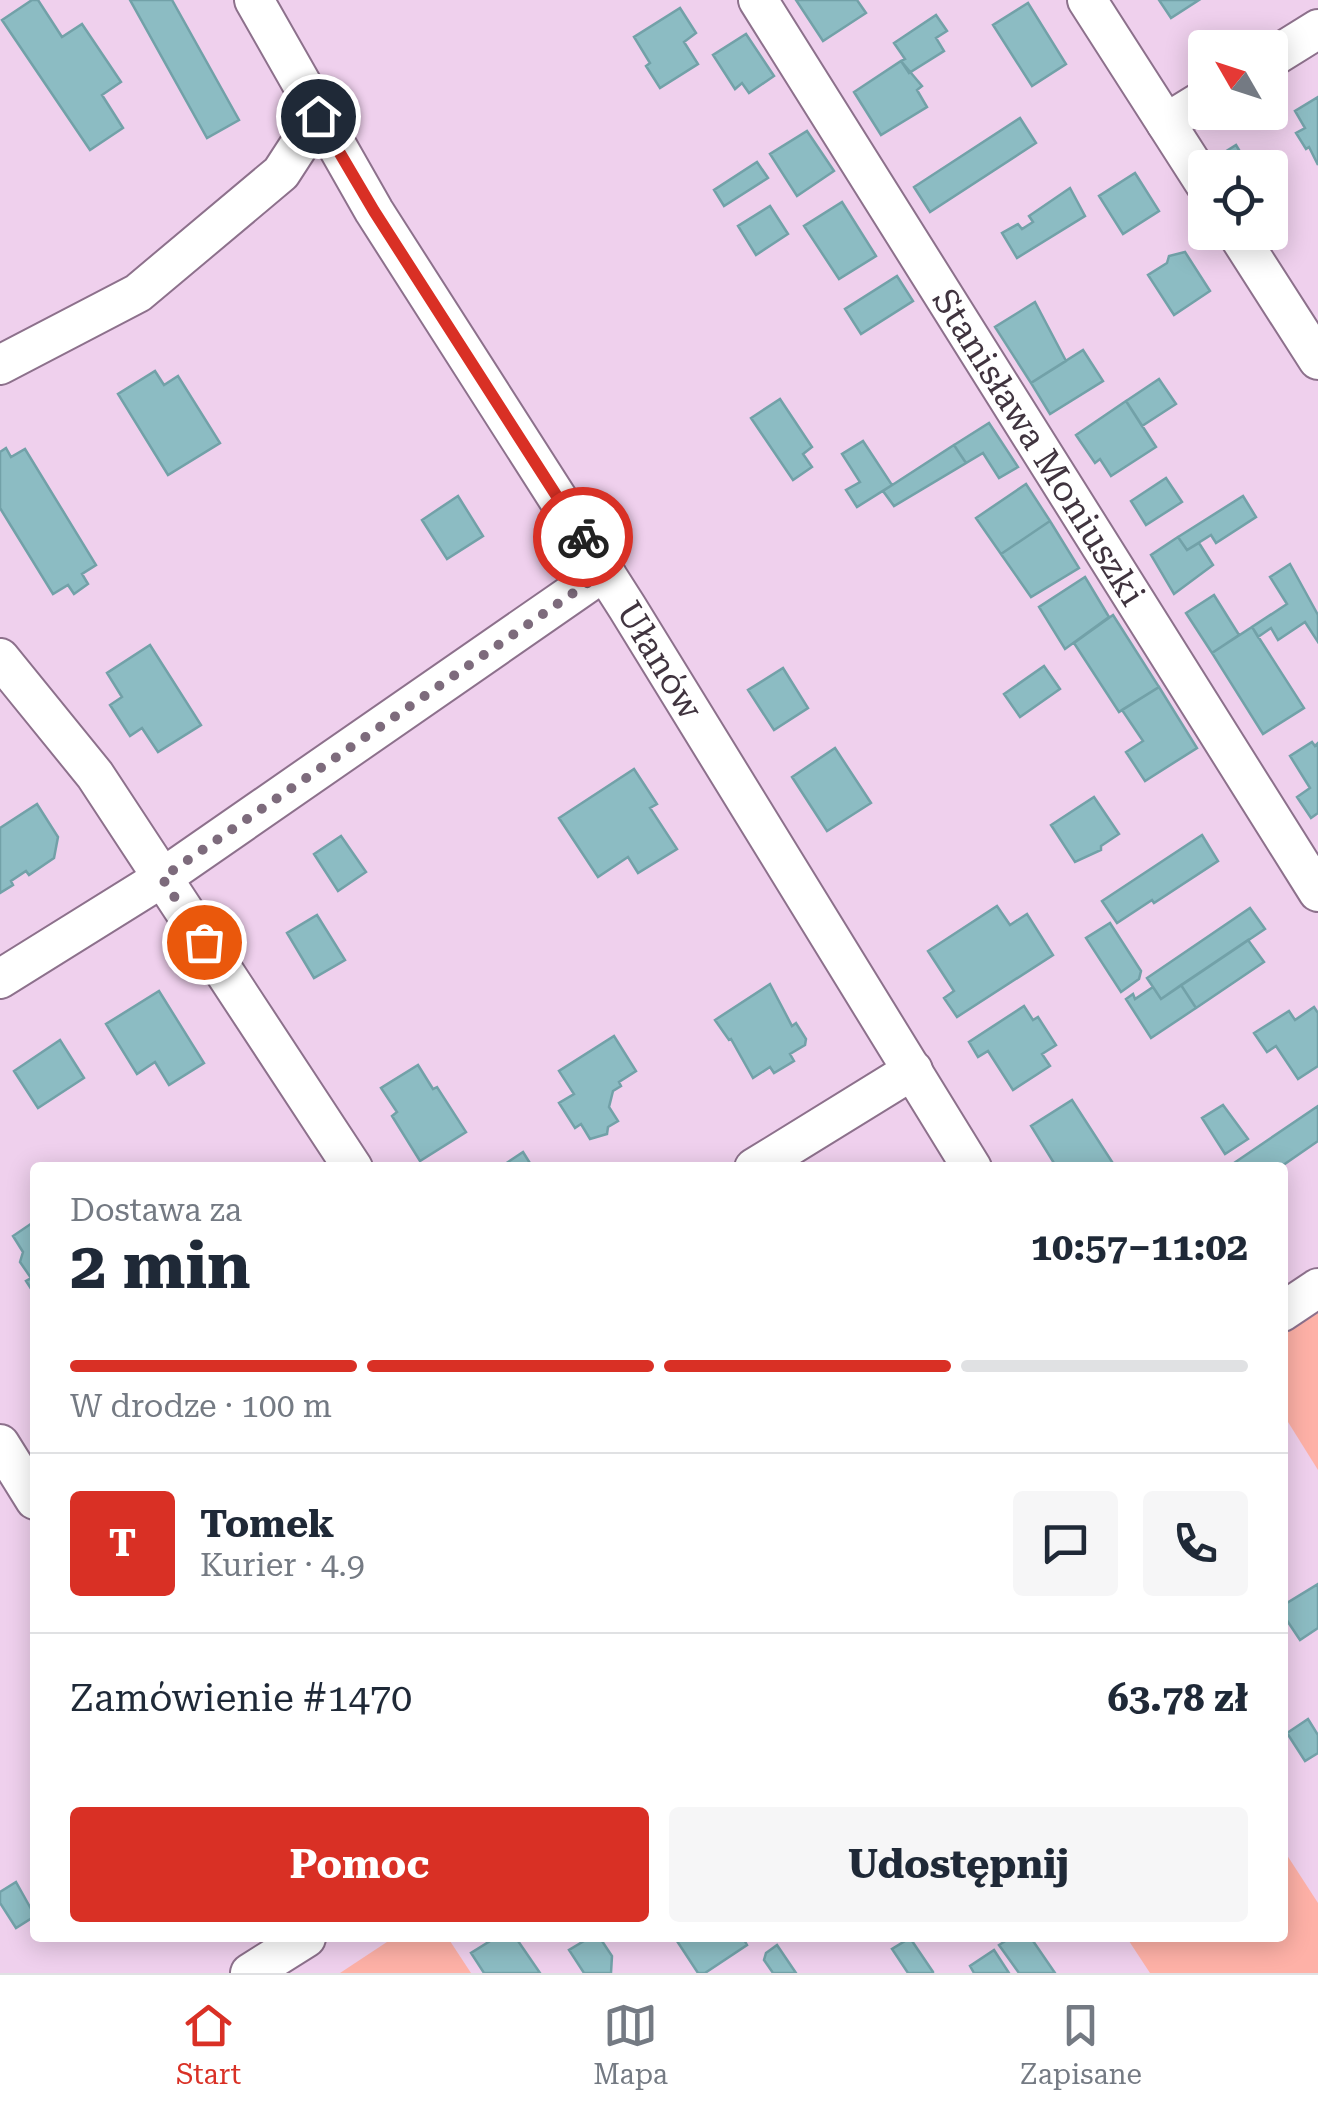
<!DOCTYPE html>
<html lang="pl">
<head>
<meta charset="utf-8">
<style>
  body { margin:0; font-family:"Roboto Serif",serif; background:#f6f6f7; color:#1f2937; height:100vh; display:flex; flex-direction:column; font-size:38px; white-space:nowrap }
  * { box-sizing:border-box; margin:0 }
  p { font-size:32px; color:#747a83 }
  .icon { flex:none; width:55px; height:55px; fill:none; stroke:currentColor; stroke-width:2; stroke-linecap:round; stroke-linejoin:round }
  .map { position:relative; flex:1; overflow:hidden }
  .sheet { position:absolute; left:30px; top:1162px; width:1258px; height:780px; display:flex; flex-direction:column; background:#fff; border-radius:10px; box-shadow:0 5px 25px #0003 }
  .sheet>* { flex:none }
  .needle { width:65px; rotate:309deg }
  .fabs { position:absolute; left:1188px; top:30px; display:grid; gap:20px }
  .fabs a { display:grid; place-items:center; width:100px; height:100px; border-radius:10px; background:#fff; box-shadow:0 5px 25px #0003; font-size:50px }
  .pin { position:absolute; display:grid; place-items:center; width:85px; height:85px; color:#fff; margin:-42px; border:5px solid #fff; border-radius:50%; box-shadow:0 2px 10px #0007 }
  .courier { position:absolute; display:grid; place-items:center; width:100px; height:100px; margin:-50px; border:8px solid #d93025; border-radius:50%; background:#fff; color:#222; box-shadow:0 2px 12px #0007 }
  .summary em { font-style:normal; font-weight:700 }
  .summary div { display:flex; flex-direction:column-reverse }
  .summary { display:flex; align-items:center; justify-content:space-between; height:170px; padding:0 40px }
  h1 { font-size:65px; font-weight:700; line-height:75px }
  .bar { display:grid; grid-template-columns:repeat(4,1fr); gap:15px 10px; align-content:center; height:120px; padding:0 40px }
  .bar i { height:12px; border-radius:8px; background:#e0e1e3 }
  .bar .active { background:#d93025 }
  .bar p { grid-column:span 4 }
  .line { display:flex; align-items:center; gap:25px; padding:0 40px; border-top:2px solid #e0e1e3 }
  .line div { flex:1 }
  .round { display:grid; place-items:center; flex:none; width:105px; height:105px; border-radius:10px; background:#f6f6f7 }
  .cta { display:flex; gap:20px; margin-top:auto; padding:20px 40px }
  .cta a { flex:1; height:115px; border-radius:10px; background:#d93025; color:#fff; font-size:40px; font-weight:700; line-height:115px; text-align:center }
  .cta a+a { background:#f6f6f7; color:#1f2937 }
  .menu { display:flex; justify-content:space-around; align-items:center; height:140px; border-top:2px solid #e0e1e3; background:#fff; font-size:28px; color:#747a83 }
  .menu a { display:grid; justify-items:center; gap:5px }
  .menu .active { color:#d93025 }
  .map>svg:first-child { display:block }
  .green { fill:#feb1a7 }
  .building { fill:#8cbcc3; stroke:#72a1a8; stroke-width:2.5 }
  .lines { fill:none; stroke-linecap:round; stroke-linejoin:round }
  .minor-casing { stroke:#8d718c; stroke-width:42 }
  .minor { stroke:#fff; stroke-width:38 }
  .done { stroke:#7d6b7c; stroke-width:10; stroke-dasharray:0 18 }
  .route { stroke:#d93025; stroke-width:12 }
  .labels { text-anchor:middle; stroke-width:8; stroke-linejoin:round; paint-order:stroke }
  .street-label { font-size:35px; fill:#40343f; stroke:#fcddfb }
</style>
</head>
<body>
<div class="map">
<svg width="1318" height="1973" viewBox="0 0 1318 1973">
  <rect width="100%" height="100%" fill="#efd0ed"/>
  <path class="green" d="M1318,1313v157l-35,-56 -1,-78z
    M1283,1849l35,54v70h-168l-23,-35h155z
    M393,1938h55l23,35h-131z"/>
  <path class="building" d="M32,0h6l24,37 20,-13 39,58 -19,13 21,33 -33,22 -88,-130z
    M130,0h42l67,120 -32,18z
    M796,0h61l9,13 -43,28z
    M1159,0h40l-28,18z
    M1028,3l38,61 -34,22 -39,-61z
    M680,8l16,25 -12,9 14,22 -38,24 -14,-22 4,-3 -16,-26z
    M936,15l11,16 -11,7 8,13 -35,22 -8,-12 4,-2 -11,-16z
    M746,34l28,42 -25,17 -7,-10 -7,6 -22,-34z
    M901,61l21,25 -5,4 10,17 -46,28 -27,-43z
    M1318,97v68l-9,-18 -3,2 -10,-16 9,-5 -10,-17z
    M1020,118l16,25 -106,69 -16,-25z
    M807,131l27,40 -37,25 -27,-42z
    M1236,145l12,20 -4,3h-9l-10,-16z
    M757,162l11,16 -44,28 -10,-16z
    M1135,173l24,38 -36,23 -24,-38z
    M1070,188l15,28 -68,42 -15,-25 16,-9 4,5 11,-7 -4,-6z
    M842,202l34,54 -37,23 -35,-53z
    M770,206l18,28 -32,21 -18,-29z
    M1185,252l25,39 -36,24 -26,-40 19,-12 2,-7z
    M897,276l16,25 -52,33 -16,-25z
    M1035,302l31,59 -35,22 -36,-56z
    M1083,350l20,31 -53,33 -19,-31z
    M155,371l9,14 14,-9 42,67 -52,32 -50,-81z
    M1159,379l17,25 -34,22 -16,-25z
    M780,399l32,48 -9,7 9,13 -19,13 -42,-62z
    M1126,401l30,46 -45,29 -11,-17 -5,4 -19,-28z
    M989,423l29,44 -19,11 -16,-25 -17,10 -12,-18z
    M863,441l29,44 -35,22 -11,-17 14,-8 -18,-28z
    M954,445l12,18 -72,43 -11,-15z
    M6,448l5,9 14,-8 71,116 -14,9 6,10 -14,10 -6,-9 -15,9 -53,-86v-56z
    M1166,478l16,24 -36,23 -15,-24z
    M1026,484l24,37 -49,33 -25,-36z
    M458,496l25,40 -36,23 -25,-39z
    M1243,496l13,21 -40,26 -5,-8 -24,15 -9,-13z
    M1050,521l29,47 -48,29 -30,-43z
    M1178,537l9,13 12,-7 14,22 -39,29 -23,-39z
    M1290,564l28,51v27l-13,-20 -27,18 -7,-12 -13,9 -6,-10 35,-23 -17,-27z
    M1085,577l24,40 -44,32 -26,-42z
    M1214,595l25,40 -27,18 -26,-40z
    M1113,615l46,72 -40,25 -45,-69z
    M1252,627l52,81 -41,26 -51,-81z
    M150,645l51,80 -43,27 -16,-24 -12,8 -20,-31 12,-8 -15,-24z
    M1044,666l16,23 -40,28 -16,-23z
    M783,668l25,40 -34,22 -26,-40z
    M1159,687l38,61 -52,33 -19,-29 17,-11 -21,-31z
    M1312,742l3,4 3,-3v70l-7,5 -14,-21 13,-9 -20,-32z
    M835,748l36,55 -44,28 -35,-54z
    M634,769l23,35 -7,4 27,41 -39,24 -10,-16 -30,20 -39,-59z
    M1094,797l25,37 -18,12v4l-26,12 -24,-37z
    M37,804l21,33 -4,21 -25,17 -3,-4 -15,10 2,4 -13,8v-65z
    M1202,835l16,26 -64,42 -2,-3 -35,23 -15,-22z
    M341,836l25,36 -28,19 -24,-37z
    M997,906l13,19 17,-11 26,41 -96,62 -13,-19 10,-7 -26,-40z
    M1250,908l15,21 -104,70 -14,-21z
    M317,915l28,45 -31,18 -27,-45z
    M1110,923l31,48 -2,8 -18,13 -35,-54z
    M1248,940l16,22 -68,46 -15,-23z
    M770,984l22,42 4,-3 10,16 -1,6 -15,9 4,7 -20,12 -4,-6 -17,11 -22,-39 -2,1 -14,-20z
    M1181,985l15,23 -45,30 -25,-39 7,-5 2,5 18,-12 8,12z
    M159,991l45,72 -35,22 -14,-23 -18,12 -31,-50z
    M1024,1006l9,14 5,-3 18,28 -14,9 8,12 -37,24 -25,-39 -10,6 -9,-15z
    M1314,1007l4,6v53l-20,13 -22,-33 -9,6 -13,-19 35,-22 6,9z
    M614,1036l22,35 -17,11 2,4 -8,5 -4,16 9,14 -10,6 -1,7 -17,5 -9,-15 -6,4 -16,-25 15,-9 -15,-23z
    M60,1040l24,38 -46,30 -24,-37z
    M418,1065l15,24 4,-2 29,45 -46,29 -28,-45 5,-4 -16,-24z
    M1072,1100l44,68h-59l-26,-42z
    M1223,1105l25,34 -23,15 -23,-36z
    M1318,1106v35l-39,27h-46l-2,-3z
    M523,1152l10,16h-34z
    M35,1221v74l-9,-14 5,-3 -11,-16 3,-10 -10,-16z
    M1318,1584v44l-18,12 -18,-27v-7z
    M1308,1719l10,16v18l-13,8 -18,-28z
    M16,1882l19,34 -19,12 -16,-25v-11z
    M495,1938h21l24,35h-56l-13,-20z
    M589,1938h11l12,18 -1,17h-27l-15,-23z
    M675,1938h68l4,7 -42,28h-7z
    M910,1938l23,34v1h-25l-16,-24z
    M1010,1938h21l24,35h-36l-20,-28z
    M777,1945l19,28h-23l-9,-13 2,-7z
    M994,1950l15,23h-35l-4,-7z"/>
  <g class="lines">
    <defs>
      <g id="minor">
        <path id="s1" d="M254,0l120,211 253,396 345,561"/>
        <path id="s2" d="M758,0l560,892"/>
        <path d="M1087,0l118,184"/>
        <path d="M1270,59l48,-30"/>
        <path d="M1166,123l39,-24"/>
        <path d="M1236,232l82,128"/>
        <path d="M0,365l138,-72 143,-120 37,-57"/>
        <path d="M0,658l95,117 258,393"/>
        <path d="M0,979l162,-101 443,-307"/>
        <path d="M754,1168l159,-98"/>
        <path d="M1282,1312l36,-24"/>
        <path d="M0,1444l35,56"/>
        <path d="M250,1973l56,-35"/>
      </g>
    </defs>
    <use href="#minor" class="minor-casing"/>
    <use href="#minor" class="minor"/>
  </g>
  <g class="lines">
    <path class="done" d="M204,942l-42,-64 443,-307 -22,-34"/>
    <path class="route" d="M318,116l56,95 209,326"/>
  </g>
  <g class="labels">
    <g class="street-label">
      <text dy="12" stroke="none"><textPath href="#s2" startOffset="528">Stanisława Moniuszki</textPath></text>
      <text dy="12" stroke="none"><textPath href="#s1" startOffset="775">Ułanów</textPath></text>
    </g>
  </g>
</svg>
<div class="fabs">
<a><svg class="needle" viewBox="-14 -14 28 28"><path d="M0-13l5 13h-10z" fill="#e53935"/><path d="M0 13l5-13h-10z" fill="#747a83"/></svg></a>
<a><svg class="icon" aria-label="locate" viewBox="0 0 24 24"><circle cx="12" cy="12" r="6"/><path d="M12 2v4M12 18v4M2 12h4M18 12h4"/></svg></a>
</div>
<div class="pin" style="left:204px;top:942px;background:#ea580c"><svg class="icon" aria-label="bag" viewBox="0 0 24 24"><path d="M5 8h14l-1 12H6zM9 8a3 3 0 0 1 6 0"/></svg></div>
<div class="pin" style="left:318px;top:116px;background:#1f2937"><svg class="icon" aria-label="home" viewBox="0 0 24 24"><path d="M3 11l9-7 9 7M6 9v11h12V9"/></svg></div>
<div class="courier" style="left:583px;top:537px"><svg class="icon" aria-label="bike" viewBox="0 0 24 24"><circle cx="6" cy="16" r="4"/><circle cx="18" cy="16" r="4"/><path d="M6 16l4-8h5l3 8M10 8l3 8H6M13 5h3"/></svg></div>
<section class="sheet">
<div class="summary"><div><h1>2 min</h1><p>Dostawa za</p></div><em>10:57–11:02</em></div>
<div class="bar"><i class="active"></i><i class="active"></i><i class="active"></i><i></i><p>W drodze · 100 m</p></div>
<div class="line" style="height:180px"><b class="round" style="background:#d93025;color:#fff">T</b><div><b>Tomek</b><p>Kurier · 4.9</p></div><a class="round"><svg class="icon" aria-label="chat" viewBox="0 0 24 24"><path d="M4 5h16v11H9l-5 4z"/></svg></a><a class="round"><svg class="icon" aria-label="phone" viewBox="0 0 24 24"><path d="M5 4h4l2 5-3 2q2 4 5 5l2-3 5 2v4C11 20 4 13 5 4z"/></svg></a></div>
<div class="line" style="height:130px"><div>Zamówienie #1470</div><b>63.78 zł</b></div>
<div class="cta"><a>Pomoc</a><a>Udostępnij</a></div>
</section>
</div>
<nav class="menu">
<a class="active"><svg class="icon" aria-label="home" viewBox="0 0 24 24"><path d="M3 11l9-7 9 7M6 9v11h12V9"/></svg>Start</a>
<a><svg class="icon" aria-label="map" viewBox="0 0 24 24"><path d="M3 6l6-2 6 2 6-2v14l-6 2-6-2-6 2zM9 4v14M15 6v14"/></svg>Mapa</a>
<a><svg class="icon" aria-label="saved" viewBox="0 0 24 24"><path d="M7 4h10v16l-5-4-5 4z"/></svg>Zapisane</a>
</nav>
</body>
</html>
